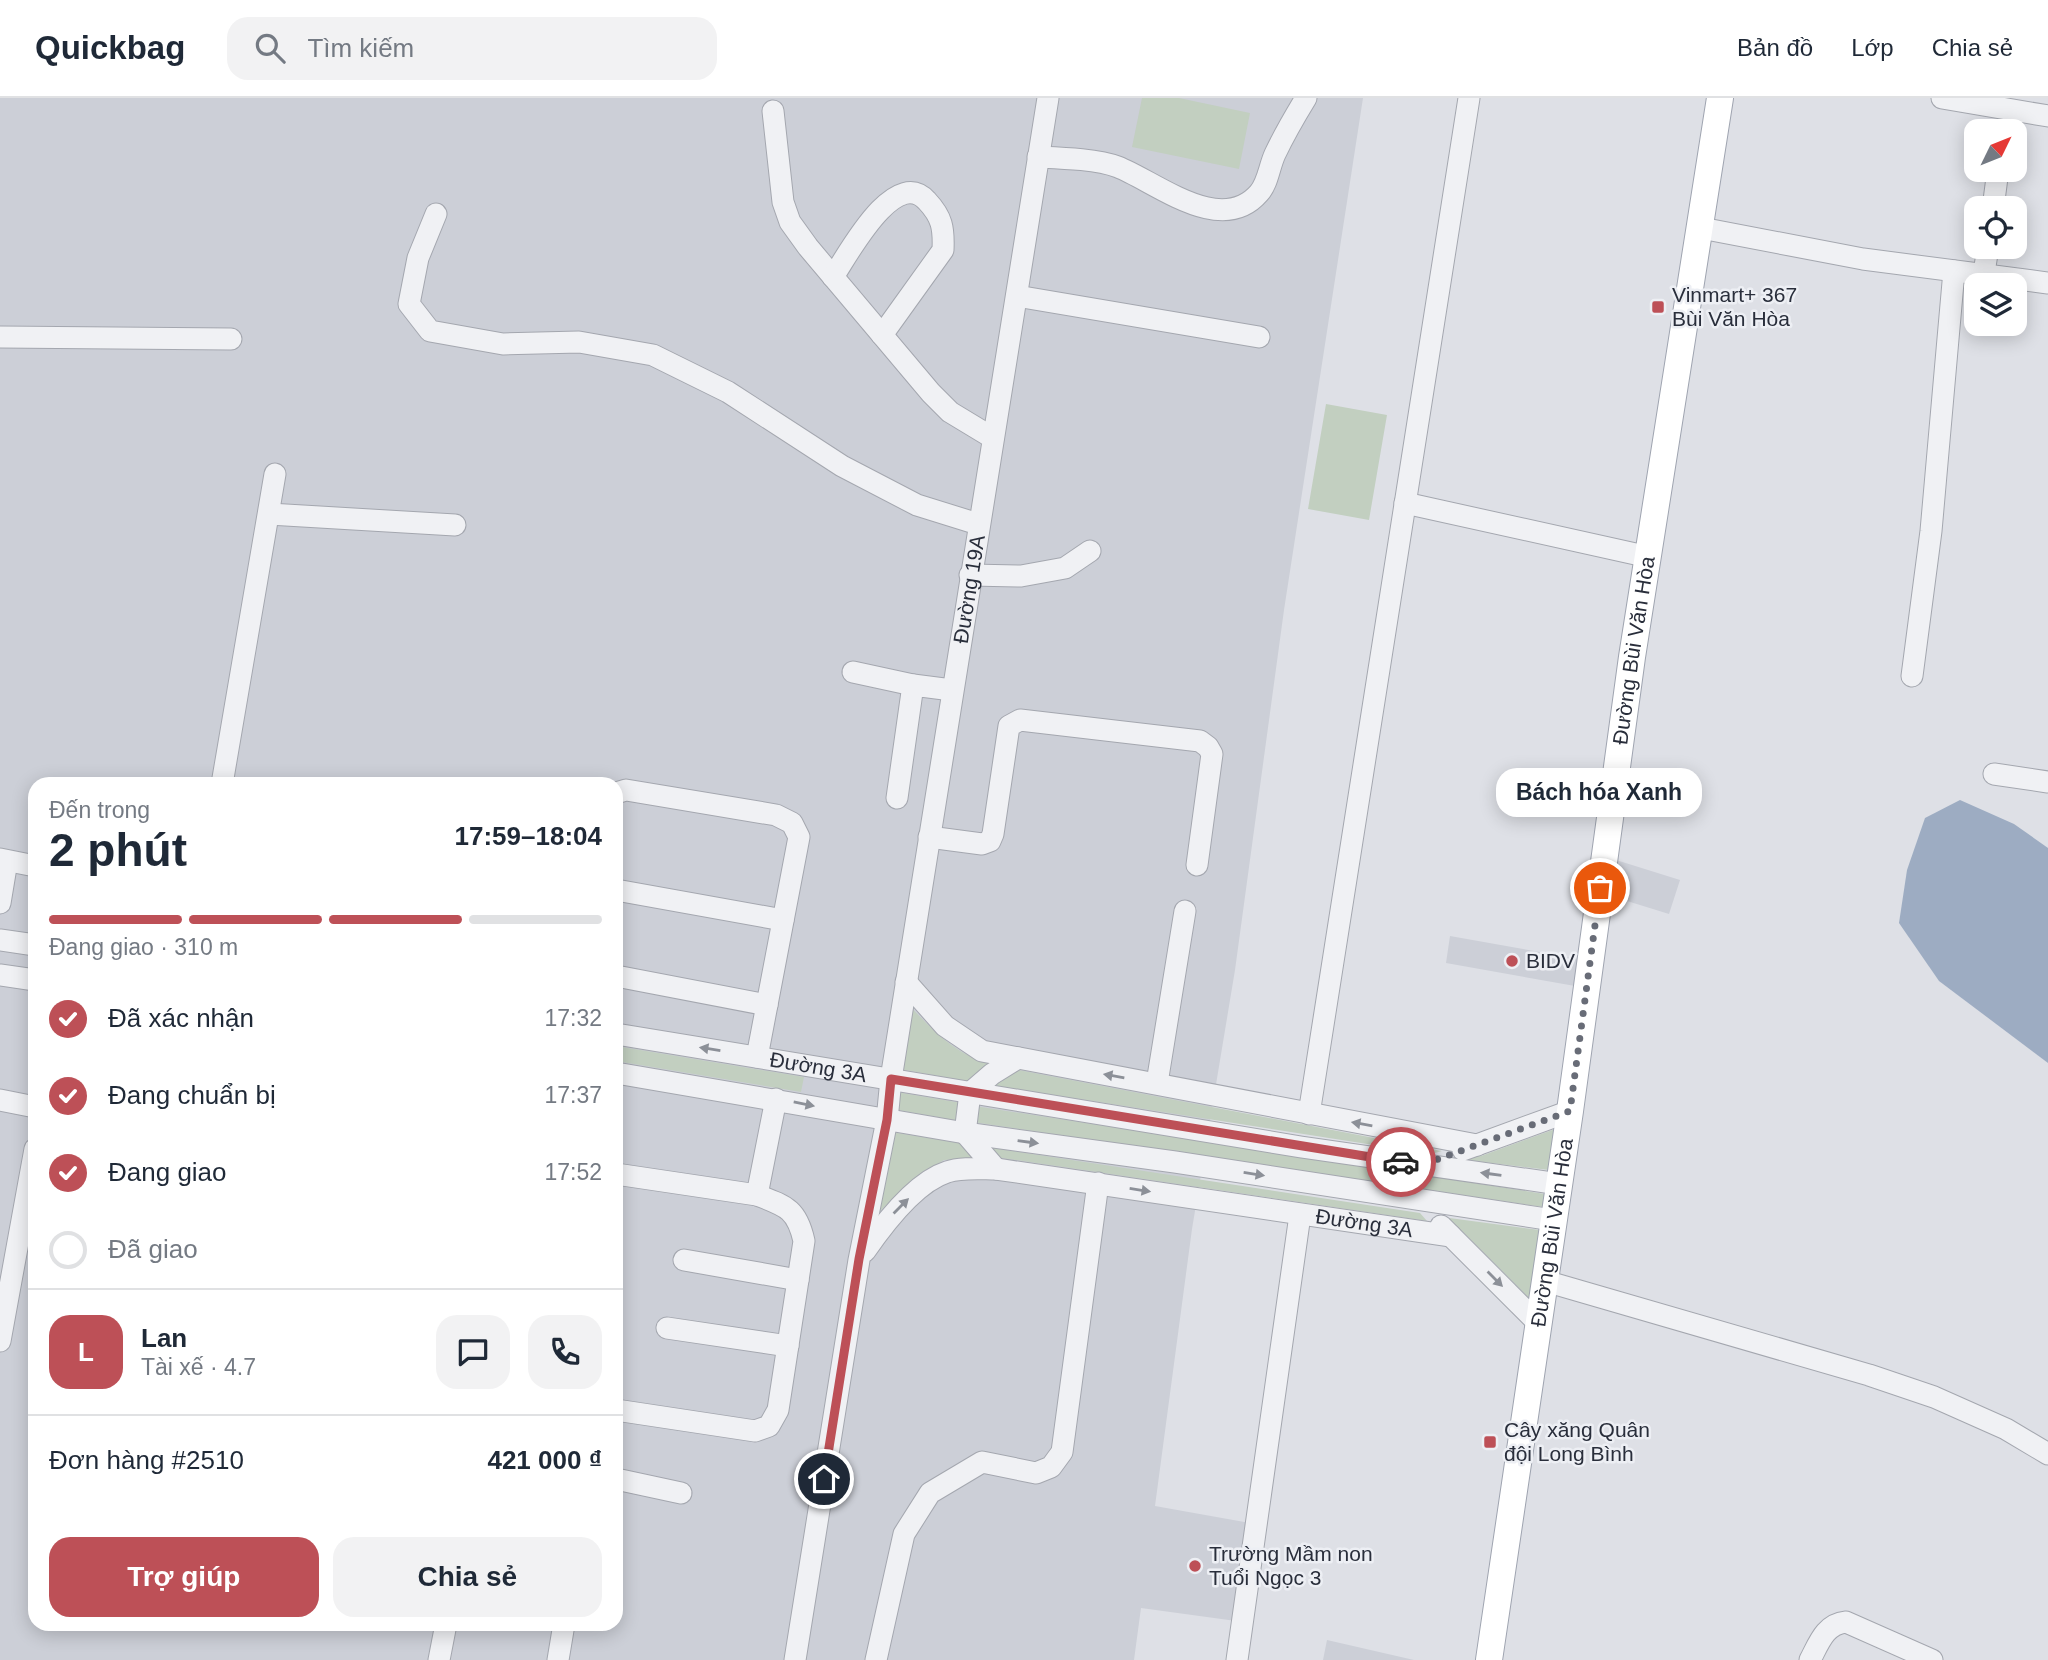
<!DOCTYPE html>
<html lang="vi">
<head>
<meta charset="utf-8">
<style>
  body { margin:0; font-family:Helvetica,sans-serif; background:#f2f2f3; color:#1f2937; height:100vh; display:flex; flex-direction:column; font-size:26px; white-space:nowrap }
  * { box-sizing:border-box; margin:0 }
  p { font-size:23px; color:#747a83 }
  .icon { flex:none; width:38px; height:38px; fill:none; stroke:currentColor; stroke-width:2; stroke-linecap:round; stroke-linejoin:round }
  .map { position:relative; flex:1; overflow:hidden }
  .sheet { position:absolute; left:28px; top:679px; width:595px; height:854px; display:flex; flex-direction:column; background:#fff; border-radius:21px; box-shadow:0 4px 18px #0003 }
  .sheet>* { flex:none }
  .needle { width:46px; rotate:47deg }
  .controls { position:absolute; left:1964px; top:21px; display:grid; gap:14px }
  .controls a { display:grid; place-items:center; width:63px; height:63px; border-radius:14px; background:#fff; box-shadow:0 4px 18px #0003; font-size:35px }
  .pin { position:absolute; display:grid; place-items:center; width:60px; height:60px; color:#fff; margin:-30px; border:4px solid #fff; border-radius:50%; box-shadow:0 2px 7px #0007 }
  .courier { position:absolute; display:grid; place-items:center; width:70px; height:70px; margin:-35px; border:5px solid #bd5057; border-radius:50%; background:#fff; color:#222; box-shadow:0 2px 9px #0007 }
  .bubble { position:absolute; height:49px; border-radius:21px; background:#fff; box-shadow:0 4px 18px #0003; font-size:23px; font-weight:600; line-height:49px; text-align:center }
  .headline em { font-style:normal; font-weight:600 }
  .headline div { display:flex; flex-direction:column-reverse }
  .headline { display:flex; align-items:center; justify-content:space-between; height:119px; padding:0 21px }
  h1 { font-size:46px; font-weight:600; line-height:52px }
  .bar { display:grid; grid-template-columns:repeat(4,1fr); gap:10px 7px; align-content:center; height:84px; padding:0 21px }
  .bar i { height:9px; border-radius:5px; background:#e0e1e3 }
  .bar .selected { background:#bd5057 }
  .bar p { grid-column:span 4 }
  .line { display:flex; align-items:center; gap:18px; padding:0 21px; border-top:2px solid #e0e1e3 }
  .line div { flex:1 }
  .round { display:grid; place-items:center; flex:none; width:74px; height:74px; border-radius:21px; background:#f2f2f3 }
  ol { padding:0 21px; list-style:none }
  li { display:flex; align-items:center; gap:21px; height:77px }
  li p { margin-inline-start:auto }
  li .icon { padding:7px; border-radius:50%; background:#bd5057; color:#fff; stroke-width:4 }
  li:last-child { color:#747a83 }
  li i { width:38px; height:38px; border:4px solid #e0e1e3; border-radius:50% }
  .button { display:flex; gap:14px; margin-top:auto; padding:14px 21px }
  .button a { flex:1; height:80px; border-radius:21px; background:#bd5057; color:#fff; font-size:28px; font-weight:600; line-height:80px; text-align:center }
  .button a+a { background:#f2f2f3; color:#1f2937 }
  header { display:flex; align-items:center; gap:42px; box-sizing:border-box; height:98px; padding:0 35px; background:#fff; border-bottom:2px solid #e0e1e3 }
  header strong { font-size:33px }
  nav { display:flex; gap:38px; margin-inline-start:auto; font-size:24px }
  .search { width:490px; height:63px; background:#f2f2f3; display:flex; align-items:center; gap:18px; box-sizing:border-box; padding:0 24px; border-radius:21px; color:#747a83; font-size:26px }
  .map>svg:first-child { display:block }
  .built { fill:#cccfd7; fill-rule:evenodd }
  .green { fill:#c2cfc0 }
  .water { fill:#9dacc2 }
  .lines { fill:none; stroke-linecap:round; stroke-linejoin:round }
  .minor-casing { stroke:#a4a7af; stroke-width:23 }
  .major-casing { stroke:#9fa4b0; stroke-width:28 }
  .minor { stroke:#f0f1f4; stroke-width:21 }
  .major { stroke:#fff; stroke-width:26 }
  .oneway { fill:#8c9098 }
  .done { stroke:#686c77; stroke-width:7; stroke-dasharray:0 12.6 }
  .route { stroke:#bd5057; stroke-width:9 }
  .poi-dot { fill:#bd5057; stroke:#edeff4; stroke-width:2.5 }
  .labels { text-anchor:middle; stroke-width:5; stroke-linejoin:round; paint-order:stroke }
  .poi-label { font-size:21px; fill:#292e3b; stroke:#edeff4; text-anchor:start }
  .street-label { font-size:21px; fill:#292e3b; stroke:#edeff4 }
</style>
</head>
<body>
<header>
<strong>Quickbag</strong>
<div class="search"><svg class="icon" aria-label="search" viewBox="0 0 24 24"><circle cx="10" cy="10" r="6"/><path d="M15 15l6 6"/></svg>Tìm kiếm</div>
<nav><a>Bản đồ</a><a>Lớp</a><a>Chia sẻ</a></nav>
</header>
<div class="map">
<svg width="2048" height="1562" viewBox="0 0 2048 1562">
  <rect width="100%" height="100%" fill="#dee0e6"/>
  <path class="built" d="M0,0h1363l-79,512 -49,360 -43,259 -37,277 95,17 -14,98 -95,-13 -7,52h-1134zM35,686h581v840h-581z
    M1616,762l64,20 -11,34 -58,-18z
    M1450,838l129,23 -4,27 -129,-23z
    M1327,1542l87,20h-91z"/>
  <path class="green" d="M1142,0h37l71,15 -11,56 -107,-22z
    M1326,306l61,11 -18,105 -61,-11z
    M906,904c25,26 51,56 89,62l-22,18 -79,-14z
    M616,948l188,31 -3,15 -185,-31z
    M1013,971l429,82 -11,3 -441,-69z
    M890,993l72,12 -2,18 -73,-13z
    M975,1008l570,88 -2,13 -570,-85z
    M1555,1031l-6,41 -90,-11 10,-4 12,1z
    M885,1033l81,13 12,14 -34,2 -31,19 -38,37z
    M987,1049l433,66 7,8 -432,-64z
    M1442,1119l98,13 -10,69 -73,-73 -8,-2z"/>
  <path class="water" d="M1960,702l54,24 34,24v215l-109,-82 -40,-58 8,-53 18,-52z"/>
  <g class="lines">
    <defs>
      <g id="minor">
        <path d="M1942,0l106,18"/>
        <path d="M773,13l10,91 7,20 18,25 123,146 19,19 43,26"/>
        <path d="M1038,59c23,1 59,2 80,10 38,15 103,70 141,26 9,-10 10,-26 16,-39 9,-19 20,-38 31,-56"/>
        <path d="M1993,110l5,-38"/>
        <path d="M436,116l-18,44 -9,46 21,27 73,13 76,-2 74,13 75,37 114,74 75,39 61,19"/>
        <path d="M1701,130l162,31 185,24"/>
        <path d="M1984,175l4,-26"/>
        <path d="M833,179c14,-21 62,-112 94,-76 15,16 17,27 16,49l-61,85"/>
        <path d="M1017,198l242,41"/>
        <path d="M0,239l231,2"/>
        <path d="M1405,405l244,54"/>
        <path d="M269,416l186,11"/>
        <path d="M970,477l51,1 44,-8 25,-17"/>
        <path d="M853,574l60,13"/>
        <path d="M1912,578l19,-145 23,-260"/>
        <path d="M1994,676l54,8"/>
        <path d="M222,686l53,-310"/>
        <path d="M616,695l10,-3 150,25 16,8 7,14 -42,220"/>
        <path d="M897,700l16,-113 39,5"/>
        <path d="M929,739l53,7 8,-3 3,-7 16,-108 11,-6 180,21 8,6 4,7 -15,111"/>
        <path d="M0,761l35,7"/>
        <path d="M616,792l167,30"/>
        <path d="M0,805l7,-42"/>
        <path d="M0,842l35,5"/>
        <path d="M0,877l35,5"/>
        <path d="M616,878l151,29"/>
        <path d="M906,884l39,44 37,25 495,94"/>
        <path id="s1" d="M616,936l685,113 258,37"/>
        <path d="M616,975l349,60 210,29 378,58"/>
        <path d="M1157,985l28,-172"/>
        <path d="M0,1002l35,7"/>
        <path d="M1309,1016l160,-1016"/>
        <path d="M1463,1052l107,-39"/>
        <path d="M996,1071l-31,-36 5,-40 22,-19 26,-16"/>
        <path d="M616,1076l141,21 19,-96"/>
        <path d="M1441,1128l97,97"/>
        <path id="s2" d="M865,1153c18,-26 51,-69 82,-79 14,-5 35,-3 49,-3l455,67"/>
        <path d="M684,1162l114,20"/>
        <path d="M1545,1183l324,94 65,22 72,32 42,25"/>
        <path d="M667,1230l121,18"/>
        <path d="M0,1243l35,-192"/>
        <path d="M616,1312l139,21 14,-5 9,-16 26,-169c-7,-32 -18,-35 -47,-46"/>
        <path d="M616,1381l65,14"/>
        <path d="M439,1562l7,-36"/>
        <path d="M558,1562l6,-36"/>
        <path id="s3" d="M795,1562l64,-400 28,-140 4,-41 157,-981"/>
        <path d="M876,1562l28,-126 26,-41 52,-31 54,11 15,-6 11,-15 36,-269"/>
        <path d="M1237,1562l63,-445"/>
        <path d="M1810,1562c9,-17 15,-36 36,-38l86,38"/>
      </g>
      <g id="major">
        <path id="s4" d="M1489,1562l81,-549 62,-454 88,-559"/>
      </g>
    </defs>
    <use href="#minor" class="minor-casing"/>
    <use href="#major" class="major-casing"/>
    <use href="#minor" class="minor"/>
    <use href="#major" class="major"/>
  </g>
  <defs><path id="oneway-solid" d="M-6-.8H1V-3.2L6.5 0L1 3.2V.8H-6Z" transform="scale(1.75)"/></defs>
  <g class="oneway">
    <use href="#oneway-solid" transform="translate(710 951) rotate(-171)"/>
    <use href="#oneway-solid" transform="translate(1114 978) rotate(-170)"/>
    <use href="#oneway-solid" transform="translate(804 1006) rotate(11)"/>
    <use href="#oneway-solid" transform="translate(1362 1026) rotate(-170)"/>
    <use href="#oneway-solid" transform="translate(1028 1044) rotate(8)"/>
    <use href="#oneway-solid" transform="translate(1254 1076) rotate(9)"/>
    <use href="#oneway-solid" transform="translate(1491 1076) rotate(-172)"/>
    <use href="#oneway-solid" transform="translate(1140 1092) rotate(9)"/>
    <use href="#oneway-solid" transform="translate(901 1108) rotate(-45)"/>
    <use href="#oneway-solid" transform="translate(1495 1181) rotate(45)"/>
  </g>
  <g class="lines">
    <path class="done" d="M1401,1064l21,3 148,-54 30,-223"/>
    <path class="route" d="M824,1381l35,-220 28,-139 4,-41 510,83"/>
  </g>
  <g class="poi-dot">
    <rect x="1651" y="202" width="14" height="14" rx="3.5"/>
    <circle cx="1512" cy="863" r="7"/>
    <rect x="1483" y="1337" width="14" height="14" rx="3.5"/>
    <circle cx="1195" cy="1468" r="7"/>
  </g>
  <g class="labels">
    <g class="poi-label">
      <text x="1672" y="204">Vinmart+ 367<tspan x="1672" dy="24">Bùi Văn Hòa</tspan></text>
      <text x="1526" y="870">BIDV</text>
      <text x="1504" y="1339">Cây xăng Quân<tspan x="1504" dy="24">đội Long Bình</tspan></text>
      <text x="1209" y="1463">Trường Mầm non<tspan x="1209" dy="24">Tuổi Ngọc 3</tspan></text>
    </g>
    <g class="street-label">
      <text dy="7" stroke="none"><textPath href="#s3" startOffset="1085">Đường 19A</textPath></text>
      <text dy="7" stroke="none"><textPath href="#s4" startOffset="1020">Đường Bùi Văn Hòa</textPath></text>
      <text dy="7" stroke="none"><textPath href="#s1" startOffset="205">Đường 3A</textPath></text>
      <text dy="7" stroke="none"><textPath href="#s2" startOffset="537">Đường 3A</textPath></text>
      <text dy="7" stroke="none"><textPath href="#s4" startOffset="432">Đường Bùi Văn Hòa</textPath></text>
    </g>
  </g>
</svg>
<div class="controls">
<a><svg class="needle" viewBox="-14 -14 28 28"><path d="M0-13l5 13h-10z" fill="#e53935"/><path d="M0 13l5-13h-10z" fill="#747a83"/></svg></a>
<a><svg class="icon" aria-label="locate" viewBox="0 0 24 24"><circle cx="12" cy="12" r="6"/><path d="M12 2v4M12 18v4M2 12h4M18 12h4"/></svg></a>
<a><svg class="icon" aria-label="layers" viewBox="0 0 24 24"><path d="M12 4l9 5-9 5-9-5zM3 14l9 5 9-5"/></svg></a>
</div>
<div class="pin" style="left:1600px;top:790px;background:#ea580c"><svg class="icon" aria-label="bag" viewBox="0 0 24 24"><path d="M5 8h14l-1 12H6zM9 8a3 3 0 0 1 6 0"/></svg></div>
<div class="pin" style="left:824px;top:1381px;background:#1f2937"><svg class="icon" aria-label="home" viewBox="0 0 24 24"><path d="M3 11l9-7 9 7M6 9v11h12V9"/></svg></div>
<div class="courier" style="left:1401px;top:1064px"><svg class="icon" aria-label="car" viewBox="0 0 24 24"><path d="M5 17H2v-5l4-1 3-4h7l3 4 3 1v5h-3M9 17h6M6 11h13"/><circle cx="7" cy="17" r="2"/><circle cx="17" cy="17" r="2"/></svg></div>
<div class="bubble" style="left:1496px;top:670px;width:206px">Bách hóa Xanh</div>
<section class="sheet">
<div class="headline"><div><h1>2 phút</h1><p>Đến trong</p></div><em>17:59–18:04</em></div>
<div class="bar"><i class="selected"></i><i class="selected"></i><i class="selected"></i><i></i><p>Đang giao · 310 m</p></div>
<ol>
<li><svg class="icon" aria-label="check" viewBox="0 0 24 24"><path d="M5 12l5 5 9-10"/></svg>Đã xác nhận<p>17:32</p></li>
<li><svg class="icon" aria-label="check" viewBox="0 0 24 24"><path d="M5 12l5 5 9-10"/></svg>Đang chuẩn bị<p>17:37</p></li>
<li><svg class="icon" aria-label="check" viewBox="0 0 24 24"><path d="M5 12l5 5 9-10"/></svg>Đang giao<p>17:52</p></li>
<li><i></i>Đã giao</li>
</ol>
<div class="line" style="height:126px"><b class="round" style="background:#bd5057;color:#fff">L</b><div><b>Lan</b><p>Tài xế · 4.7</p></div><a class="round"><svg class="icon" aria-label="chat" viewBox="0 0 24 24"><path d="M4 5h16v11H9l-5 4z"/></svg></a><a class="round"><svg class="icon" aria-label="phone" viewBox="0 0 24 24"><path d="M5 4h4l2 5-3 2q2 4 5 5l2-3 5 2v4C11 20 4 13 5 4z"/></svg></a></div>
<div class="line" style="height:91px"><div>Đơn hàng #2510</div><b>421 000 ₫</b></div>
<div class="button"><a>Trợ giúp</a><a>Chia sẻ</a></div>
</section>
</div>
</body>
</html>
